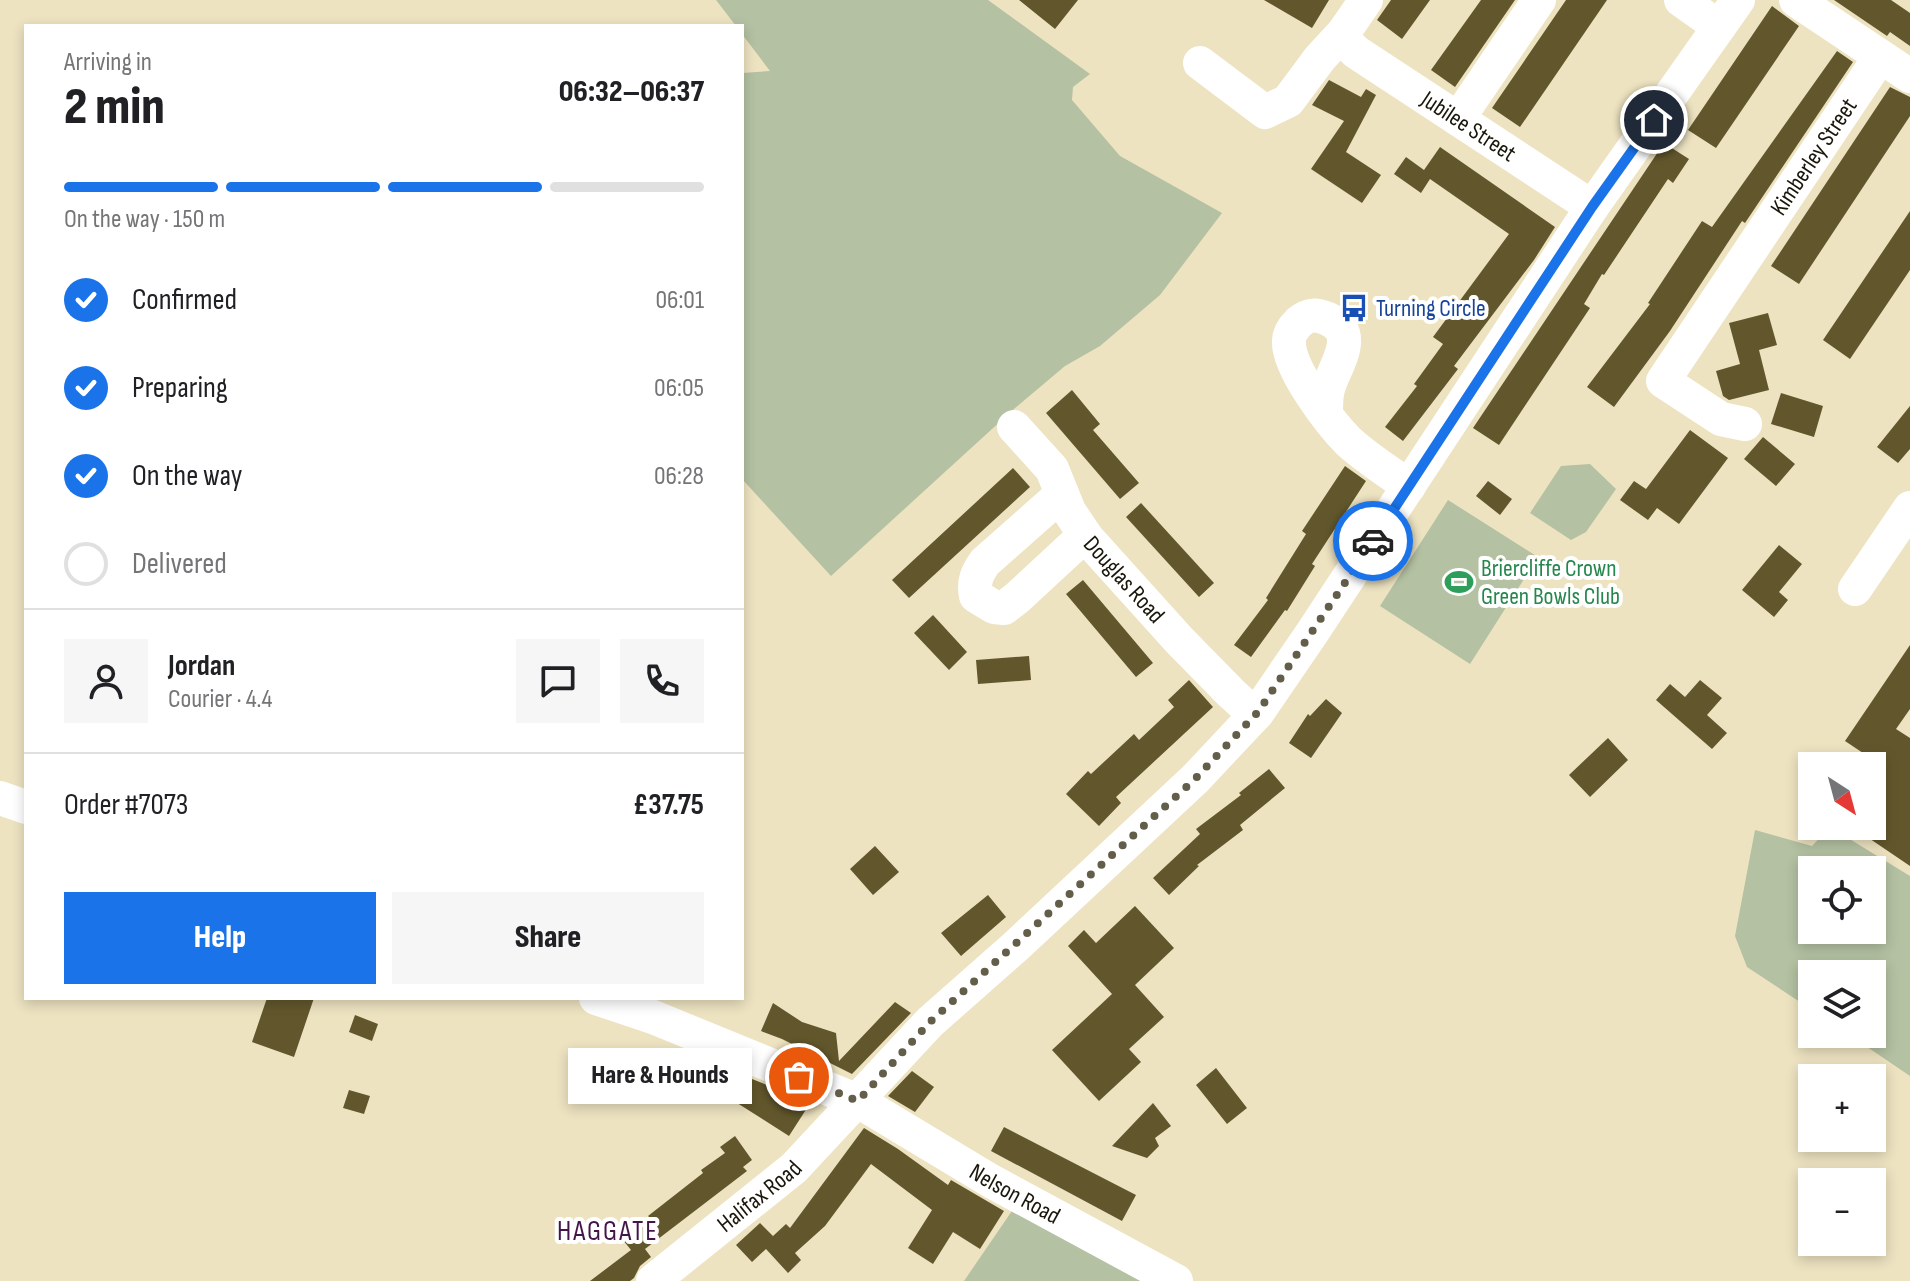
<!DOCTYPE html>
<html lang="en">
<head>
<meta charset="utf-8">
<style>
  body { margin:0; font-family:"Sofia Sans Condensed",sans-serif; background:#f6f6f6; color:#202124; height:100vh; display:flex; flex-direction:column; font-size:30px; white-space:nowrap }
  * { box-sizing:border-box; margin:0 }
  p { font-size:26px; color:#757577 }
  .icon { flex:none; width:44px; height:44px; fill:none; stroke:currentColor; stroke-width:2; stroke-linecap:round; stroke-linejoin:round }
  .map { position:relative; flex:1; overflow:hidden }
  .drawer { position:absolute; left:24px; top:24px; width:720px; height:976px; display:flex; flex-direction:column; background:#fff; border-radius:0px; box-shadow:0 4px 12px #0003 }
  .drawer>* { flex:none }
  .needle { width:52px; rotate:144deg }
  .controls { position:absolute; left:1798px; top:752px; display:grid; gap:16px }
  .controls a { display:grid; place-items:center; width:88px; height:88px; border-radius:0px; background:#fff; box-shadow:0 4px 12px #0003; font-size:40px }
  .pin { position:absolute; display:grid; place-items:center; width:68px; height:68px; color:#fff; margin:-34px; border:4px solid #fff; border-radius:50%; box-shadow:0 2px 8px #0007 }
  .courier { position:absolute; display:grid; place-items:center; width:80px; height:80px; margin:-40px; border:6px solid #1a73e8; border-radius:50%; background:#fff; color:#222; box-shadow:0 2px 10px #0007 }
  .bubble { position:absolute; height:56px; border-radius:0px; background:#fff; box-shadow:0 4px 12px #0003; font-size:26px; font-weight:800; line-height:56px; text-align:center }
  .overview em { font-style:normal; font-weight:800 }
  .overview div { display:flex; flex-direction:column-reverse }
  .overview { display:flex; align-items:center; justify-content:space-between; height:136px; padding:0 40px }
  h1 { font-size:52px; font-weight:800; line-height:60px }
  .bar { display:grid; grid-template-columns:repeat(4,1fr); gap:12px 8px; align-content:center; height:96px; padding:0 40px }
  .bar i { height:10px; border-radius:6px; background:#e0e0e0 }
  .bar .active { background:#1a73e8 }
  .bar p { grid-column:span 4 }
  .line { display:flex; align-items:center; gap:20px; padding:0 40px; border-top:2px solid #e0e0e0 }
  .line div { flex:1 }
  .round { display:grid; place-items:center; flex:none; width:84px; height:84px; border-radius:0px; background:#f6f6f6 }
  ol { padding:0 40px; list-style:none }
  li { display:flex; align-items:center; gap:24px; height:88px }
  li p { margin-inline-start:auto }
  li .icon { padding:8px; border-radius:50%; background:#1a73e8; color:#fff; stroke-width:4 }
  li:last-child { color:#757577 }
  li i { width:44px; height:44px; border:4px solid #e0e0e0; border-radius:50% }
  .button { display:flex; gap:16px; margin-top:auto; padding:16px 40px }
  .button a { flex:1; height:92px; border-radius:0px; background:#1a73e8; color:#fff; font-size:32px; font-weight:800; line-height:92px; text-align:center }
  .button a+a { background:#f6f6f6; color:#202124 }
  .map>svg:first-child { display:block }
  .green { fill:#b4c1a2; fill-rule:evenodd }
  .building { fill:#62572c }
  .lines { fill:none; stroke-linecap:round; stroke-linejoin:round }
  .minor { stroke:#fff; stroke-width:34 }
  .done { stroke:#635e4a; stroke-width:8; stroke-dasharray:0 14.4 }
  .route { stroke:#1a73e8; stroke-width:10 }
  .labels { text-anchor:middle; stroke-width:8; stroke-linejoin:round; paint-order:stroke }
  .street-label { font-size:24px; fill:#19160a; stroke:#fff }
  .transit-label { font-size:24px; fill:#164399; stroke:#fff; text-anchor:start }
  .leisure-label { font-size:24px; fill:#27864d; stroke:#fff; text-anchor:start }
  .quarter-label { font-size:28px; letter-spacing:2px; fill:#431649; stroke:#fff }
</style>
</head>
<body>
<div class="map">
<svg width="1910" height="1281" viewBox="0 0 1910 1281">
  <rect width="100%" height="100%" fill="#ede3c1"/>
  <path class="green" d="M716,0h272l102,74 -17,13 -1,13 48,56 102,57 -62,82 -60,51 -35,20 -50,42 -184,168 -89,-97v-406l28,-2 -28,-37v-8h-6z
    M1590,464l26,25 -30,43 -15,8 -41,-27 31,-47z
    M1448,500l90,57 -68,107 -90,-58z
    M1830,827l80,49v200l-62,-42h24v-60h-60v36l-65,-43 -12,-31 20,-106 57,16zM1872,870v60h-60v-60z
    M1016,1205l129,76h-181z"/>
  <path class="building" d="M1019,0h59l-23,29z
    M1264,0h65l-17,28z
    M1391,0h39l-28,39 -25,-19z
    M1481,0h34l-60,87 -24,-17z
    M1566,0h41l-87,127 -28,-19z
    M1834,0h57l19,13v33l-20,-14 -3,4z
    M1772,6l27,20 -83,122 -28,-18z
    M1837,51l16,11 -108,161 -3,-2 -72,110 -56,76 -27,-20 63,-83 -2,-1 54,-82 10,6z
    M1329,80l32,17 5,-8 10,6 -30,57 35,23 -19,28 -51,-34 33,-48 -32,-16z
    M1890,87l20,10v19l-111,168 -28,-18z
    M1664,143l25,16 -16,24 -5,-4 -64,96 -2,-1 -18,30 6,4 -91,137 -26,-17z
    M1440,147l115,80 -21,33 -80,106 4,3 -55,72 -18,-14 32,-41 -3,-2 29,-40 -10,-7 76,-103 -79,-55 -9,14 -27,-19 12,-17 18,13z
    M1910,211v59l-60,89 -27,-19z
    M1768,313l9,32 -18,5 10,40 -40,10 -6,-4 -7,-25 24,-7 -11,-41z
    M1072,390l28,34 -7,6 46,53 -19,16 -74,-86z
    M1781,393l42,13 -9,31 -43,-13z
    M1910,406v43l-12,14 -21,-16z
    M1690,430l38,28 -49,66 -22,-16 -9,12 -28,-20 14,-19 12,8z
    M1763,437l32,27 -19,22 -32,-27z
    M1345,466l21,15 -54,83 3,2 -28,45 -2,-1 -34,47 -17,-12 34,-45 -2,-2 40,-64 -4,-3z
    M1013,468l17,19 -121,111 -17,-18z
    M1488,481l24,18 -12,16 -24,-19z
    M1141,503l73,80 -15,14 -73,-80z
    M1779,545l23,19 -23,28 9,8 -14,17 -32,-27z
    M1083,580l70,83 -17,14 -70,-83z
    M933,615l34,37 -18,18 -35,-37z
    M1910,645v64l-14,20 14,9v128l-59,-40h21v-67l-27,-18z
    M1029,656l2,24 -53,4 -2,-24z
    M1189,680l24,27 -97,90 5,6 -22,23 -33,-32 22,-23 3,3 43,-40 5,6 35,-33 -6,-7z
    M1700,680l22,18 -15,17 20,18 -15,16 -56,-49 14,-16 15,13z
    M1326,699l16,14 -31,45 -22,-15 19,-29 2,2z
    M1608,738l20,22 -38,37 -21,-22z
    M1269,769l16,19 -45,37 3,5 -46,35 2,1 -30,29 -16,-17 47,-44 -4,-5 45,-34 -2,-2z
    M875,846l24,26 -26,23 -23,-26z
    M988,895l18,22 -45,39 -20,-23z
    M1135,906l39,42 -39,37 29,32 -35,32 12,13 -42,39 -47,-51 60,-56 -44,-48 16,-16 12,13z
    M267,998h47l-20,59 -42,-15z
    M895,1002l16,11 -59,61 -70,-35 -21,-8 12,-28 29,19 34,11 3,28z
    M355,1015l23,9 -6,17 -23,-9z
    M1216,1068l31,40 -20,16 -31,-39z
    M727,1069l50,20 30,19 -18,28 -74,-47z
    M912,1071l22,16 -19,25 -27,-16z
    M349,1090l21,6 -6,18 -21,-6z
    M1153,1103l18,23 -16,12 4,8 -12,12 -35,-12z
    M1004,1127l132,68 -14,26 -131,-70z
    M864,1128l34,21 50,36 3,-5 53,31 -24,38 -27,-17 -20,32 -25,-16 24,-38 -61,-46 -46,62 -30,27 6,7 -13,13 -22,-24 -14,13 -16,-17 24,-22 13,13 13,-12 4,4z
    M735,1136l17,24 -9,7 4,4 -102,78 6,8 -11,9 -6,12 -4,3h-40l41,-31 -8,-10 28,-21 -3,-3 55,-43 -2,-3 24,-17 -5,-6z"/>
  <g class="lines">
    <g class="minor">
      <path id="s1" d="M1366,0l-22,32 3,11 9,9 236,155"/>
      <path d="M1681,0l38,27"/>
      <path d="M1796,0l114,76"/>
      <path d="M1200,63l65,49 23,-11 32,-43 24,-26"/>
      <path d="M1458,119l81,-119"/>
      <path d="M1326,413c0,-7 0,-17 2,-24 6,-23 33,-55 0,-70 -12,-5 -19,-5 -29,3 -5,5 -11,13 -10,21 0,26 41,80 60,99 19,17 39,30 60,44"/>
      <path id="s2" d="M1745,424l-24,-5 -58,-38 217,-324"/>
      <path id="s3" d="M1014,427l38,42 17,42 18,27 92,102 52,53 24,22"/>
      <path d="M1062,494l-77,68c-8,11 -12,20 -9,34l18,11 10,1 13,-10 68,-63"/>
      <path d="M1855,589l55,-81"/>
      <path d="M0,798l26,9"/>
      <path id="s4" d="M596,998l57,19 205,84 133,80 185,100"/>
      <path id="s5" d="M653,1281l141,-113 136,-146 85,-75 180,-168 63,-67 54,-79 280,-426 146,-207"/>
    </g>
  </g>
  <g class="lines">
    <path class="done" d="M799,1077l59,24 72,-79 265,-243 63,-67 115,-171"/>
    <path class="route" d="M1373,541l219,-334 62,-87"/>
  </g>
  <defs>
    <symbol id="bus-bare" viewBox="-9 -9 18 18"><path d="M-5-6H5V4H4V6H2V4H-2V6H-4V4H-5ZM-3.5-4V0h7V-4ZM-3.5 1.2v1.5H-2V1.2ZM2 1.2v1.5H3.5V1.2Z" fill="#1a4fb4" stroke="#fff" stroke-width="2.5" paint-order="stroke"/></symbol>
    <symbol id="stadium-bare" viewBox="-9 -9 18 18"><path d="M0-5a6.5 5 0 1 0 0 10a6.5 5 0 1 0 0-10ZM-3.5-1.8h7v3.6h-7Z" fill="#2e9e5b" stroke="#fff" stroke-width="2.5" paint-order="stroke"/></symbol>
  </defs>
  <g fill-rule="evenodd">
    <use href="#bus-bare" x="1334" y="288" width="40" height="40"/>
    <use href="#stadium-bare" x="1439" y="562" width="40" height="40"/>
  </g>
  <g class="labels">
    <g class="street-label">
      <text dy="8" stroke="none"><textPath href="#s1" startOffset="198">Jubilee Street</textPath></text>
      <text dy="8" stroke="none"><textPath href="#s2" startOffset="364">Kimberley Street</textPath></text>
      <text dy="8" stroke="none"><textPath href="#s3" startOffset="190">Douglas Road</textPath></text>
      <text dy="8" stroke="none"><textPath href="#s4" startOffset="464">Nelson Road</textPath></text>
      <text dy="8" stroke="none"><textPath href="#s5" startOffset="136">Halifax Road</textPath></text>
    </g>
    <g class="transit-label">
      <text x="1376" y="316">Turning Circle</text>
    </g>
    <g class="leisure-label">
      <text x="1481" y="576">Briercliffe Crown<tspan x="1481" dy="28">Green Bowls Club</tspan></text>
    </g>
    <g class="quarter-label">
      <text x="608" y="1240">HAGGATE</text>
    </g>
  </g>
</svg>
<div class="controls">
<a><svg class="needle" viewBox="-14 -14 28 28"><path d="M0-13l5 13h-10z" fill="#e53935"/><path d="M0 13l5-13h-10z" fill="#757577"/></svg></a>
<a><svg class="icon" aria-label="locate" viewBox="0 0 24 24"><circle cx="12" cy="12" r="6"/><path d="M12 2v4M12 18v4M2 12h4M18 12h4"/></svg></a>
<a><svg class="icon" aria-label="layers" viewBox="0 0 24 24"><path d="M12 4l9 5-9 5-9-5zM3 14l9 5 9-5"/></svg></a>
<a>+</a>
<a>−</a>
</div>
<div class="pin" style="left:799px;top:1077px;background:#ea580c"><svg class="icon" aria-label="bag" viewBox="0 0 24 24"><path d="M5 8h14l-1 12H6zM9 8a3 3 0 0 1 6 0"/></svg></div>
<div class="pin" style="left:1654px;top:120px;background:#1f2937"><svg class="icon" aria-label="home" viewBox="0 0 24 24"><path d="M3 11l9-7 9 7M6 9v11h12V9"/></svg></div>
<div class="courier" style="left:1373px;top:541px"><svg class="icon" aria-label="car" viewBox="0 0 24 24"><path d="M5 17H2v-5l4-1 3-4h7l3 4 3 1v5h-3M9 17h6M6 11h13"/><circle cx="7" cy="17" r="2"/><circle cx="17" cy="17" r="2"/></svg></div>
<div class="bubble" style="left:568px;top:1048px;width:184px">Hare &amp; Hounds</div>
<section class="drawer">
<div class="overview"><div><h1>2 min</h1><p>Arriving in</p></div><em>06:32–06:37</em></div>
<div class="bar"><i class="active"></i><i class="active"></i><i class="active"></i><i></i><p>On the way · 150 m</p></div>
<ol>
<li><svg class="icon" aria-label="check" viewBox="0 0 24 24"><path d="M5 12l5 5 9-10"/></svg>Confirmed<p>06:01</p></li>
<li><svg class="icon" aria-label="check" viewBox="0 0 24 24"><path d="M5 12l5 5 9-10"/></svg>Preparing<p>06:05</p></li>
<li><svg class="icon" aria-label="check" viewBox="0 0 24 24"><path d="M5 12l5 5 9-10"/></svg>On the way<p>06:28</p></li>
<li><i></i>Delivered</li>
</ol>
<div class="line" style="height:144px"><a class="round"><svg class="icon" aria-label="person" viewBox="0 0 24 24"><circle cx="12" cy="8" r="4"/><path d="M4 21q1-7 8-7t8 7"/></svg></a><div><b>Jordan</b><p>Courier · 4.4</p></div><a class="round"><svg class="icon" aria-label="chat" viewBox="0 0 24 24"><path d="M4 5h16v11H9l-5 4z"/></svg></a><a class="round"><svg class="icon" aria-label="phone" viewBox="0 0 24 24"><path d="M5 4h4l2 5-3 2q2 4 5 5l2-3 5 2v4C11 20 4 13 5 4z"/></svg></a></div>
<div class="line" style="height:104px"><div>Order #7073</div><b>£37.75</b></div>
<div class="button"><a>Help</a><a>Share</a></div>
</section>
</div>
</body>
</html>
